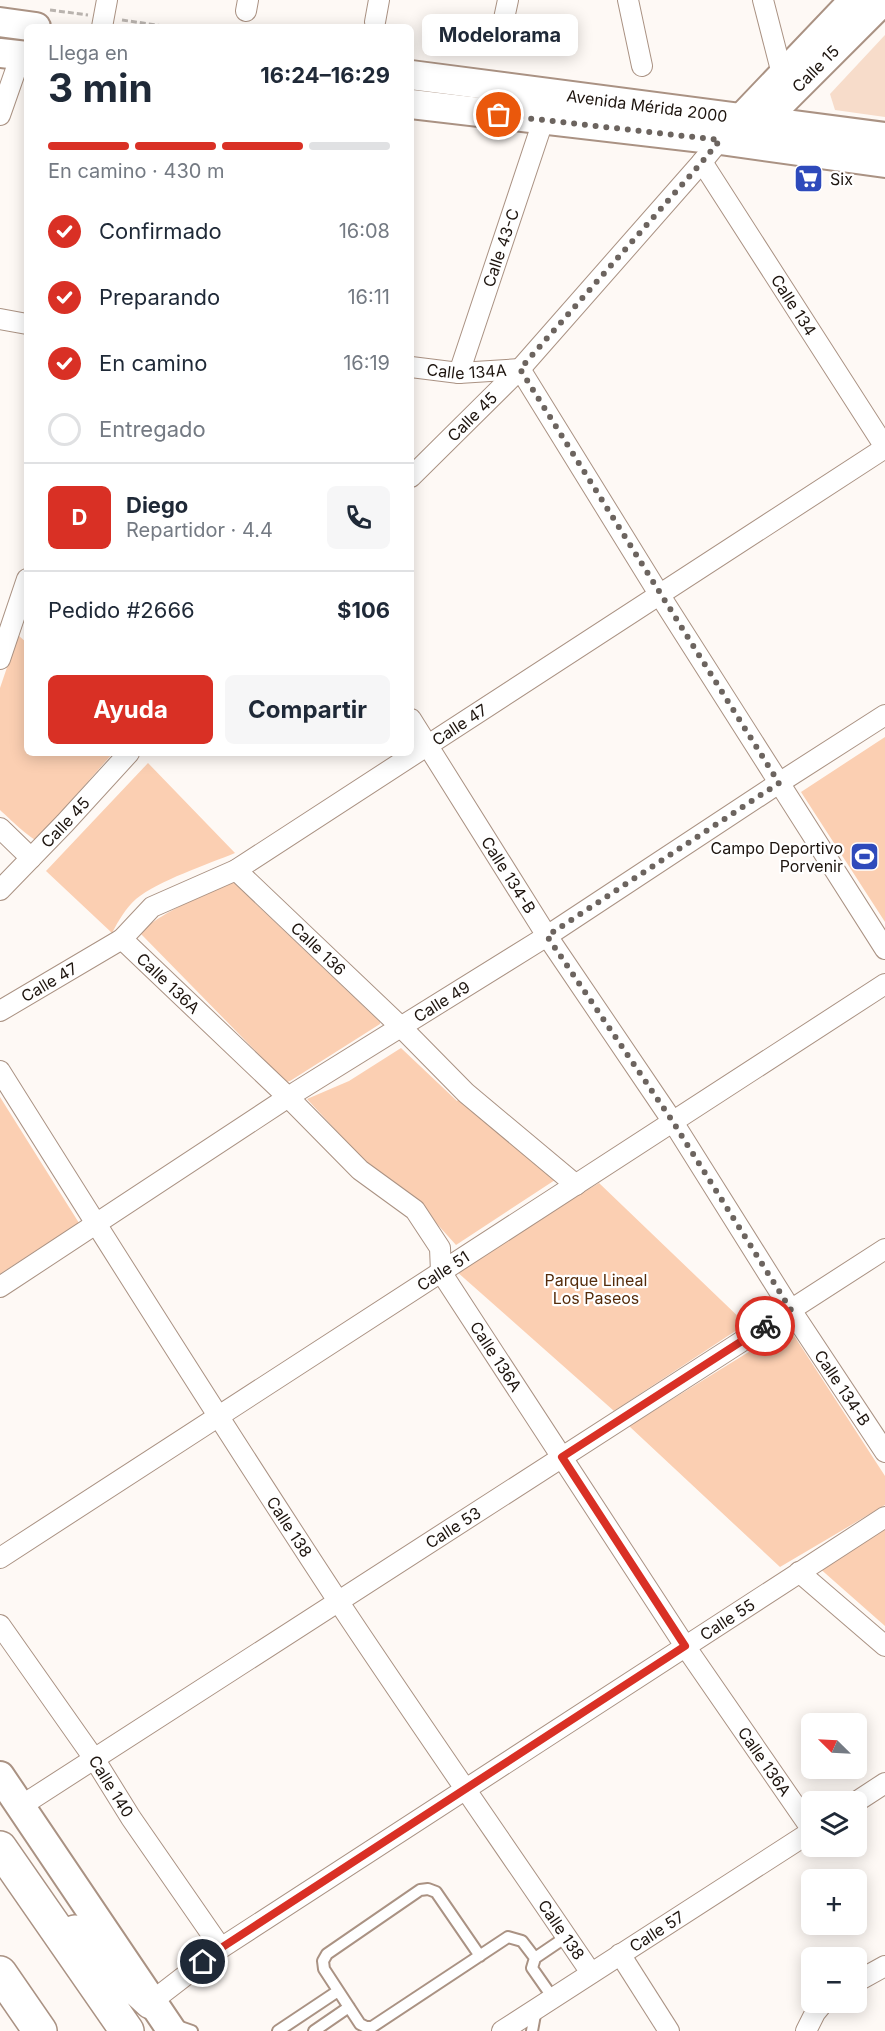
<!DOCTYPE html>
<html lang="es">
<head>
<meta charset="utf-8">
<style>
  body { margin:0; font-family:Inter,sans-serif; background:#f6f6f7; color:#1f2937; height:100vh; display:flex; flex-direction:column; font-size:22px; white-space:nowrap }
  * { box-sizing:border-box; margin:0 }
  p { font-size:20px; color:#747a83 }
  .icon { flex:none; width:33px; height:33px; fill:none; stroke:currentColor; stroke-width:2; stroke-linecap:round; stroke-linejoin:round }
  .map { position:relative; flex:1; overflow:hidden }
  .panel { position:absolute; left:24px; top:24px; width:390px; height:732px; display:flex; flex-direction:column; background:#fff; border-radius:9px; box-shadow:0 3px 15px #0003 }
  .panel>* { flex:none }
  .needle { width:39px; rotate:294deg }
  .controls { position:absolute; left:801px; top:1713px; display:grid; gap:12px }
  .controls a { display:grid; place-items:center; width:66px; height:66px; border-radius:9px; background:#fff; box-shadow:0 3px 15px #0003; font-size:30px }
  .pin { position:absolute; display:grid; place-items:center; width:51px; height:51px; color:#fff; margin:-26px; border:3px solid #fff; border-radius:50%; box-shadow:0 2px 6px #0007 }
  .courier { position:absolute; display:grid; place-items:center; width:60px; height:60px; margin:-30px; border:4px solid #d93025; border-radius:50%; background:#fff; color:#222; box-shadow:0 2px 8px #0007 }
  .bubble { position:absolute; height:42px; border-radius:9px; background:#fff; box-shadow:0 3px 15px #0003; font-size:20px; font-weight:700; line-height:42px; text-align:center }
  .head em { font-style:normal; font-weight:700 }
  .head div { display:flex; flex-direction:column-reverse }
  .head { display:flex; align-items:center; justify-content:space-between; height:102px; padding:0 24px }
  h1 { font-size:39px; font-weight:700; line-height:45px }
  .bar { display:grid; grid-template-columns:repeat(4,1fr); gap:9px 6px; align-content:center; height:72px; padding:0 24px }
  .bar i { height:8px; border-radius:4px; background:#e0e1e3 }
  .bar .selected { background:#d93025 }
  .bar p { grid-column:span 4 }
  .line { display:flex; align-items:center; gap:15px; padding:0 24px; border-top:2px solid #e0e1e3 }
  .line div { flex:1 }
  .round { display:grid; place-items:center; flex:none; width:63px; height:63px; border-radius:9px; background:#f6f6f7 }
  ol { padding:0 24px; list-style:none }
  li { display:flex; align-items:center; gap:18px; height:66px }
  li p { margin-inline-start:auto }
  li .icon { padding:6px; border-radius:50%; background:#d93025; color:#fff; stroke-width:4 }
  li:last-child { color:#747a83 }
  li i { width:33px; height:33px; border:3px solid #e0e1e3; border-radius:50% }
  .primary-button { display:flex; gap:12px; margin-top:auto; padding:12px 24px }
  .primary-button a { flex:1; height:69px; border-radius:9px; background:#d93025; color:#fff; font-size:24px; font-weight:700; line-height:69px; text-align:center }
  .primary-button a+a { background:#f6f6f7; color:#1f2937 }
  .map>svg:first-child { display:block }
  .green { fill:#fbcfb2 }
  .building { fill:#f7dcca }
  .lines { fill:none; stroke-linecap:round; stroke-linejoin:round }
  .lane-casing { stroke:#aa9283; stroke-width:14 }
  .street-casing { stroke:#aa9283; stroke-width:22 }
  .secondary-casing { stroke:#aa9283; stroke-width:32 }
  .highway-casing { stroke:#aa9283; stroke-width:36 }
  .path { stroke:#bab4af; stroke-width:3; stroke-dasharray:6 3; stroke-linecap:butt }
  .lane { stroke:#fff; stroke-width:10 }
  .street { stroke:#fff; stroke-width:20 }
  .secondary { stroke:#fff; stroke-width:28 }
  .highway { stroke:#fff; stroke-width:33 }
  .done { stroke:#6c645f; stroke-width:6; stroke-dasharray:0 10.8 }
  .route { stroke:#d93025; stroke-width:8 }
  .labels { text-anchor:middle; stroke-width:4.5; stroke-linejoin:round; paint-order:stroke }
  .street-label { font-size:16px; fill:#1d140e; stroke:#fff }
  .poi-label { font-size:16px; fill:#1d140e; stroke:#fff; text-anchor:start }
  .park-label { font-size:16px; fill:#552c0b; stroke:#fff }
</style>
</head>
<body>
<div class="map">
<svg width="885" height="2031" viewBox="0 0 885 2031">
  <rect width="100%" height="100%" fill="#fef9f5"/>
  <path class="green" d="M18,635l9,8v110h86l-72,82 -3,6c-9,-3 -29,-23 -38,-31v-122z
    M885,737v185l-84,-130z
    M148,763l87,90c-27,11 -77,28 -99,46 -11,10 -17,21 -24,34l-66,-62z
    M232,881l148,141v2l-90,57 -3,1 -3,-2 -143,-146c7,-16 72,-43 91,-53z
    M401,1048l56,53 2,-2 96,81 -99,65 -37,-41 -50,-38 -62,-67 42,-18z
    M0,1097l79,126 -79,51z
    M599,1183l147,141 -132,87 -158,-140 2,-3z
    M784,1330l9,4 92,142v29l-105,62 -151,-141z
    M885,1522v104l-68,-60z"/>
  <path class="building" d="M885,35v82l-50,-7 -5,-16z"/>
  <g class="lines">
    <defs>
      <path id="lane" d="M480,1956l-44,-64 -8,-3 -8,1 -93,64 -4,7 1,8 36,55 6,3h6l136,-90 14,4 13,17 -3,10 21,30
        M535,1958l31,-21
        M172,2024l20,7
        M278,2031l60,-40
        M314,2031l35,-24
        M532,2031l4,-22"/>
      <g id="street">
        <path d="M628,0l14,66"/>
        <path d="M763,0l19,74"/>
        <path d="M246,11l2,-11"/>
        <path d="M375,22l4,-22"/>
        <path d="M102,27l5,-27"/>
        <path d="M499,42l9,-42"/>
        <path d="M0,115l21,-60"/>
        <path id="s1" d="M702,162l183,285"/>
        <path d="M0,319l27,5"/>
        <path id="s2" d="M411,367l48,6 61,-4"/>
        <path d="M520,369l139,225 226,355"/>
        <path id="s3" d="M459,373l84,-252"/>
        <path id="s4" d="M411,477l109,-108 182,-207 18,-22"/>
        <path d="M0,659l27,-80"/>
        <path id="s5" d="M411,719l136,217 126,186 118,188 94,142"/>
        <path d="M0,828l31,30"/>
        <path id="s6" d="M236,870l165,157 65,66 110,92"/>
        <path id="s7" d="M0,890l65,-67 64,-70"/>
        <path id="s8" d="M122,939l168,160 70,71 55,40 25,38 1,24 244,374 127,184"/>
        <path id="s9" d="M0,1011l122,-72 30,-32 84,-37 649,-422"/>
        <path id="s10" d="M0,1071c111,177 223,355 338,530 83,125 169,248 253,372"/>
        <path id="s11" d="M0,1287l296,-195 251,-156 232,-153 106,-68"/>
        <path id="s12" d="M0,1558l885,-574"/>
        <path d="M799,1572l86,74"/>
        <path id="s13" d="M0,1625l95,135 36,58 90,130"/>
        <path d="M856,1802l29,-19"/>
        <path id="s14" d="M21,1806l864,-557"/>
        <path d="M620,1954l49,77"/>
        <path d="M856,1982l29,-16"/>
        <path id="s15" d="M151,2002l70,-54 664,-431"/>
        <path id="s16" d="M502,2031l310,-200"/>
        <path d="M806,2031l9,-18 9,-11"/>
      </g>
      <g id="secondary">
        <path d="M0,22l36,5"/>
        <path d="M0,53l27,3"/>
        <path id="s17" d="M411,75l474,62"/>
        <path d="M411,104l309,36 165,23"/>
        <path d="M731,129l123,-129"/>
        <path id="s18" d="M760,135l20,-31 104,-104"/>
        <path d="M0,1776l172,255"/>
      </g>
      <path id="highway" d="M0,1848l127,183
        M75,1932l76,70
        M0,1973l40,58"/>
    </defs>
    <use href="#lane" class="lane-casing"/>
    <use href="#street" class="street-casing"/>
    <use href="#secondary" class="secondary-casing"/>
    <use href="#highway" class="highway-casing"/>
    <path class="path" d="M50,10l38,5
      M122,20l48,7"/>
    <use href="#lane" class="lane"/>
    <use href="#street" class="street"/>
    <use href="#secondary" class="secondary"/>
    <use href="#highway" class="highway"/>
  </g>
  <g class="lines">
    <path class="done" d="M499,115l221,25 -18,22 -182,207 259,414 -232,153 126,186 118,188 -26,16"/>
    <path class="route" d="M203,1962l18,-14 464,-302 -123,-189 203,-131"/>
  </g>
  <defs>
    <symbol id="supermarket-square" viewBox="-11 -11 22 22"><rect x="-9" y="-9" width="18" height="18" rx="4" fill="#2e4abb" stroke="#fff"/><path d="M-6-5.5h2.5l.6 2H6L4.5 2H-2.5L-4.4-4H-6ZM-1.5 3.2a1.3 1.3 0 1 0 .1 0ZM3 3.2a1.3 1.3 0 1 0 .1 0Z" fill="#fff"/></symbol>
    <symbol id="stadium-square" viewBox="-11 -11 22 22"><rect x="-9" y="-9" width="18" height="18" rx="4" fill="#2e4abb" stroke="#fff"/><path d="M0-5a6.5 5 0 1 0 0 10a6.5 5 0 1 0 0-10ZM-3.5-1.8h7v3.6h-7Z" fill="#fff"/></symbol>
  </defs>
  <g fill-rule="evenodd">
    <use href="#supermarket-square" x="792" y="162" width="33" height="33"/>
    <use href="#stadium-square" x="848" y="840" width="33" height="33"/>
  </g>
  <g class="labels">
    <g class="street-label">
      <text dy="6" stroke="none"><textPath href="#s18" startOffset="87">Calle 15</textPath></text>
      <text dy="6" stroke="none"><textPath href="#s17" startOffset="238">Avenida Mérida 2000</textPath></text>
      <text dy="6" stroke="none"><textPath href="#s3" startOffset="132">Calle 43-C</textPath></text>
      <text dy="6" stroke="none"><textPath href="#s1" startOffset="170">Calle 134</textPath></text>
      <text dy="6" stroke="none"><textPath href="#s2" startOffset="56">Calle 134A</textPath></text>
      <text dy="6" stroke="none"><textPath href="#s4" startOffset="86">Calle 45</textPath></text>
      <text dy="6" stroke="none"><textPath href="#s9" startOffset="544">Calle 47</textPath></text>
      <text dy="6" stroke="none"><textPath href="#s7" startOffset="94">Calle 45</textPath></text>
      <text dy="6" stroke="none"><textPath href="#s5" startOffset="184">Calle 134-B</textPath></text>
      <text dy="6" stroke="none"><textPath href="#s6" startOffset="114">Calle 136</textPath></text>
      <text dy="6" stroke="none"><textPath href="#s9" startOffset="57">Calle 47</textPath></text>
      <text dy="6" stroke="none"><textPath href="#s8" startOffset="64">Calle 136A</textPath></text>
      <text dy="6" stroke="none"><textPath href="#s11" startOffset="526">Calle 49</textPath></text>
      <text dy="6" stroke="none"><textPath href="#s12" startOffset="528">Calle 51</textPath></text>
      <text dy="6" stroke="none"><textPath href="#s8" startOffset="570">Calle 136A</textPath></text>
      <text dy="6" stroke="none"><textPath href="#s5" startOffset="796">Calle 134-B</textPath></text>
      <text dy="6" stroke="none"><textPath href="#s10" startOffset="540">Calle 138</textPath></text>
      <text dy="6" stroke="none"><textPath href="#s14" startOffset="514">Calle 53</textPath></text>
      <text dy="6" stroke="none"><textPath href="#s15" startOffset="692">Calle 55</textPath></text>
      <text dy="6" stroke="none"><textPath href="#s8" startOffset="1056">Calle 136A</textPath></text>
      <text dy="6" stroke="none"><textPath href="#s13" startOffset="196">Calle 140</textPath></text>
      <text dy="6" stroke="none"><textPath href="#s10" startOffset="1026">Calle 138</textPath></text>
      <text dy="6" stroke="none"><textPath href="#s16" startOffset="184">Calle 57</textPath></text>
    </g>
    <g class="poi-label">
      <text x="830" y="185">Six</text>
      <text x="843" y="854" text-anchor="end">Campo Deportivo<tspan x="843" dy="18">Porvenir</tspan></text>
    </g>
    <g class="park-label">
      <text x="596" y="1286">Parque Lineal<tspan x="596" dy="18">Los Paseos</tspan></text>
    </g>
  </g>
</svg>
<div class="controls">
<a><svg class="needle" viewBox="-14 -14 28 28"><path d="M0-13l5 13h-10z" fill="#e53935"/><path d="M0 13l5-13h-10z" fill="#747a83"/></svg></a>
<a><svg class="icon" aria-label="layers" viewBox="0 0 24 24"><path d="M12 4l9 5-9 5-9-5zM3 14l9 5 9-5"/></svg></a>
<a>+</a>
<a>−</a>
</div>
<div class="pin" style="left:499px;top:115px;background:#ea580c"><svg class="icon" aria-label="bag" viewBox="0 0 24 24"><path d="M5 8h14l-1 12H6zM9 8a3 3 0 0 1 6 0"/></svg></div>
<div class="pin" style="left:203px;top:1962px;background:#1f2937"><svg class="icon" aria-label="home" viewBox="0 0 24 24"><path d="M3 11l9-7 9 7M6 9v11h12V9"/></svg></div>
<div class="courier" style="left:765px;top:1326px"><svg class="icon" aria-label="bike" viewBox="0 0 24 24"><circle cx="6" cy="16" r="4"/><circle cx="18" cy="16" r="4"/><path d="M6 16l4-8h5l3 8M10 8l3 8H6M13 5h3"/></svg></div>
<div class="bubble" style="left:422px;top:14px;width:156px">Modelorama</div>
<section class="panel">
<div class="head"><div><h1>3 min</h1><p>Llega en</p></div><em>16:24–16:29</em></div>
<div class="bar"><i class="selected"></i><i class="selected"></i><i class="selected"></i><i></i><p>En camino · 430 m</p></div>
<ol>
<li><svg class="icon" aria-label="check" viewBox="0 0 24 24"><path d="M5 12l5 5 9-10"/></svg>Confirmado<p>16:08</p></li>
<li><svg class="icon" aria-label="check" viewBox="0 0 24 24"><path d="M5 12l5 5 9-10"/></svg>Preparando<p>16:11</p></li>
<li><svg class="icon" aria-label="check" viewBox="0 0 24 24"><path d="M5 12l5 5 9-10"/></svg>En camino<p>16:19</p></li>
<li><i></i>Entregado</li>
</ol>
<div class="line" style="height:108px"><b class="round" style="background:#d93025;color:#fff">D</b><div><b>Diego</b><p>Repartidor · 4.4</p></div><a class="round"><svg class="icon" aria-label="phone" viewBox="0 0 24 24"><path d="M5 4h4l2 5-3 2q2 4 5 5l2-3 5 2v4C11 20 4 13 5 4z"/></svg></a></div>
<div class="line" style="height:78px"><div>Pedido #2666</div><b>$106</b></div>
<div class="primary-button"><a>Ayuda</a><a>Compartir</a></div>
</section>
</div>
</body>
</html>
